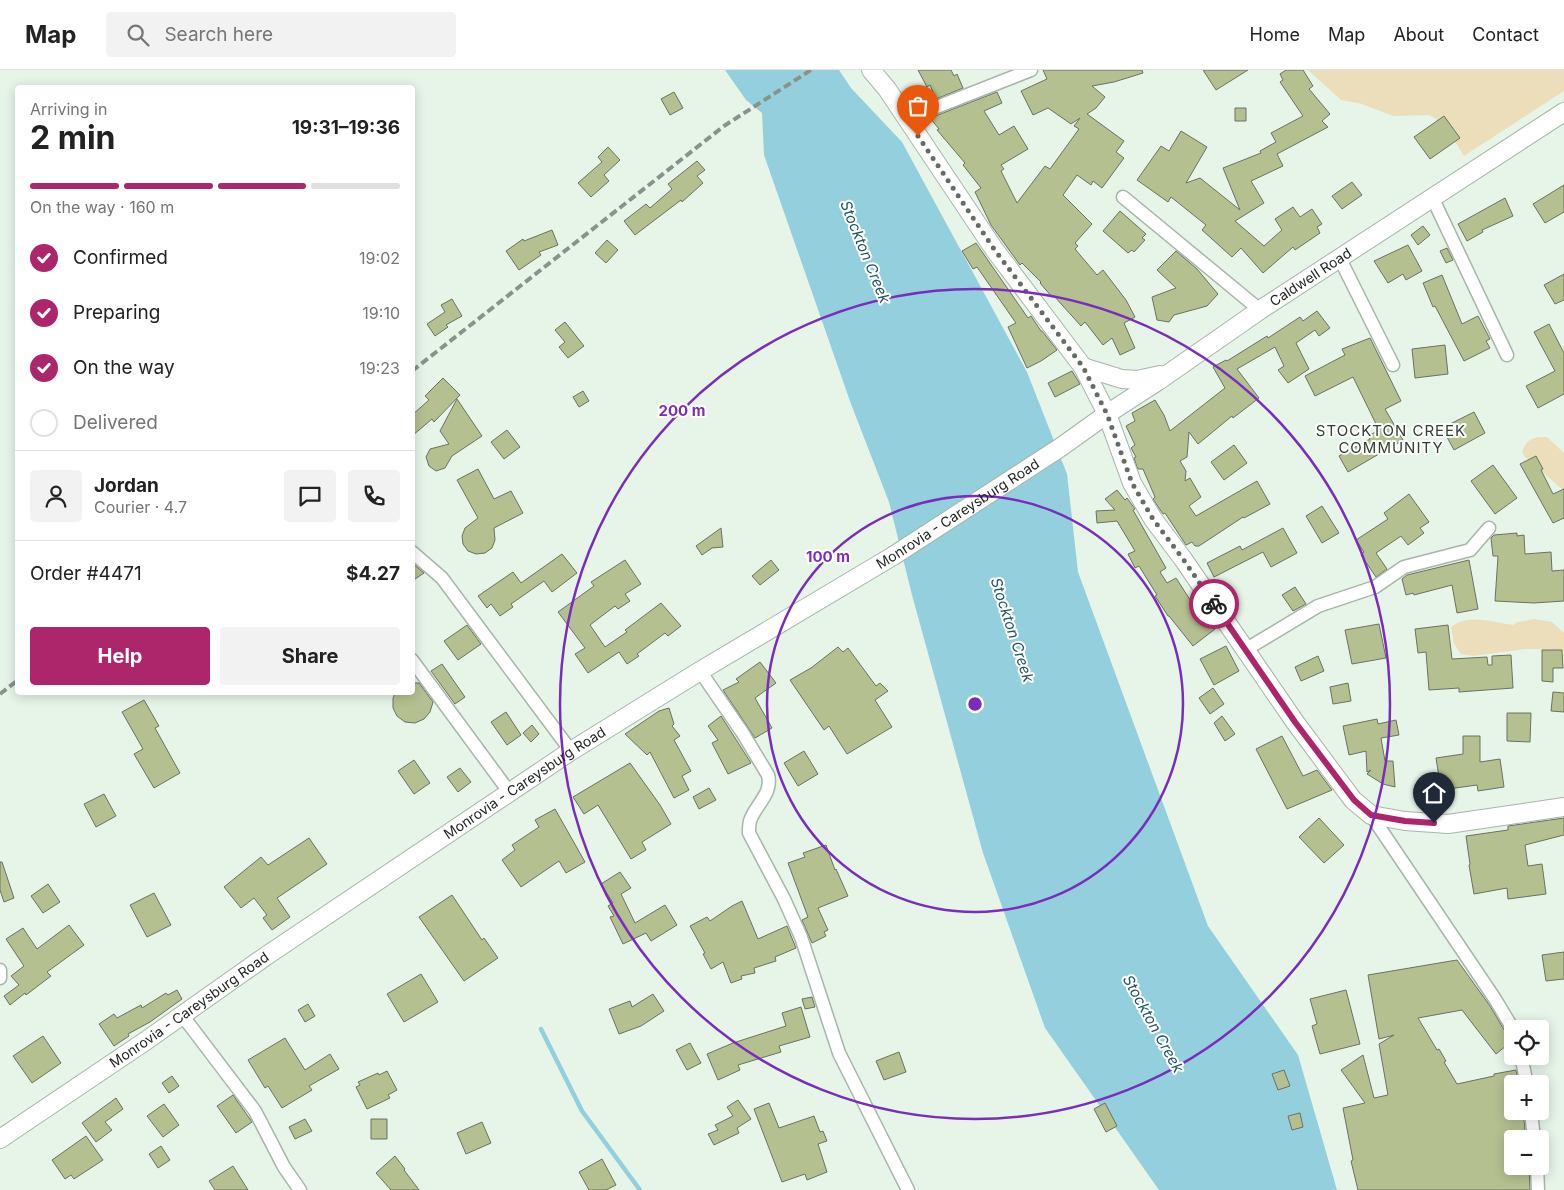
<!DOCTYPE html>
<html lang="en">
<head>
<meta charset="utf-8">
<style>
  body { margin:0; font-family:Inter,sans-serif; background:#f2f2f2; color:#222; height:100vh; display:flex; flex-direction:column; font-size:19px; white-space:nowrap }
  * { box-sizing:border-box; margin:0 }
  p { font-size:16px; color:#767676 }
  .icon { flex:none; width:28px; height:28px; fill:none; stroke:currentColor; stroke-width:2; stroke-linecap:round; stroke-linejoin:round }
  .map { position:relative; flex:1; overflow:hidden }
  .panel { position:absolute; left:15px; top:15px; width:400px; height:610px; display:flex; flex-direction:column; background:#fff; border-radius:5px; box-shadow:0 2px 12px #0003 }
  .panel>* { flex:none }
  .tools { position:absolute; left:1504px; top:950px; display:grid; gap:10px }
  .tools a { display:grid; place-items:center; width:45px; height:45px; border-radius:5px; background:#fff; box-shadow:0 2px 12px #0003; font-size:25px }
  .pin { position:absolute; display:grid; place-items:center; width:42px; height:42px; color:#fff; margin:-51px -21px; border-radius:50% 50% 50% 0; rotate:-45deg; box-shadow:0 0 5px #0007 }
  .pin .icon { rotate:45deg }
  .courier { position:absolute; display:grid; place-items:center; width:50px; height:50px; margin:-25px; border:4px solid #ad256b; border-radius:50%; background:#fff; color:#222; box-shadow:0 1px 6px #0007 }
  .head em { font-style:normal; font-weight:700 }
  .head div { display:flex; flex-direction:column-reverse }
  .head { display:flex; align-items:center; justify-content:space-between; height:85px; padding:0 15px }
  h1 { font-size:32px; font-weight:700; line-height:38px }
  .bar { display:grid; grid-template-columns:repeat(4,1fr); gap:8px 5px; align-content:center; height:60px; padding:0 15px }
  .bar i { height:6px; border-radius:4px; background:#e0e0e0 }
  .bar .selected { background:#ad256b }
  .bar p { grid-column:span 4 }
  .line { display:flex; align-items:center; gap:12px; padding:0 15px; border-top:1px solid #e0e0e0 }
  .line div { flex:1 }
  .round { display:grid; place-items:center; flex:none; width:52px; height:52px; border-radius:5px; background:#f2f2f2 }
  ol { padding:0 15px; list-style:none }
  li { display:flex; align-items:center; gap:15px; height:55px }
  li p { margin-inline-start:auto }
  li .icon { padding:5px; border-radius:50%; background:#ad256b; color:#fff; stroke-width:4 }
  li:last-child { color:#767676 }
  li i { width:28px; height:28px; border:2px solid #e0e0e0; border-radius:50% }
  .button { display:flex; gap:10px; margin-top:auto; padding:10px 15px }
  .button a { flex:1; height:58px; border-radius:5px; background:#ad256b; color:#fff; font-size:20px; font-weight:700; line-height:58px; text-align:center }
  .button a+a { background:#f2f2f2; color:#222 }
  header { display:flex; align-items:center; gap:30px; box-sizing:border-box; height:70px; padding:0 25px; background:#fff; border-bottom:1px solid #e0e0e0 }
  header strong { font-size:24px }
  nav { display:flex; gap:28px; margin-inline-start:auto; font-size:18px }
  .search { width:350px; height:45px; background:#f2f2f2; display:flex; align-items:center; gap:12px; box-sizing:border-box; padding:0 18px; border-radius:5px; color:#767676; font-size:19px }
  .map>svg:first-child { display:block }
  .green { fill:#ecdeba }
  .water { fill:#93cfdc }
  .lines { fill:none; stroke-linecap:round; stroke-linejoin:round }
  .stream { stroke:#93cfdc; stroke-width:4.5 }
  .building { fill:#b5c091; stroke:#6c7062 }
  .street-casing { stroke:#a8b5aa; stroke-width:15 }
  .secondary-casing { stroke:#a8b5aa; stroke-width:20 }
  .street { stroke:#fff; stroke-width:12 }
  .secondary { stroke:#fff; stroke-width:18 }
  .rail { stroke:#89938b; stroke-width:4; stroke-dasharray:8 4; stroke-linecap:butt }
  .done { stroke:#646c65; stroke-width:5; stroke-dasharray:0 9 }
  .route { stroke:#ad256b; stroke-width:6 }
  .ring { fill:none; stroke:#7b2cbf; stroke-width:2.5 }
  .labels { text-anchor:middle; stroke-width:4; stroke-linejoin:round; paint-order:stroke }
  .street-label { font-size:14px; fill:#1d221e; stroke:#fff }
  .water-label { font-size:15px; font-style:italic; fill:#21555e; stroke:#fff }
  .neighbourhood-label { font-size:15px; letter-spacing:1px; fill:#323e34; stroke:#fff }
  .centre { fill:#7b2cbf; stroke:#fff; stroke-width:2.5 }
  .ring-label { font-size:15px; text-anchor:middle; font-weight:bold; fill:#7b2cbf; stroke:#fff; stroke-width:4; stroke-linejoin:round; paint-order:stroke }
</style>
</head>
<body>
<header>
<strong>Map</strong>
<div class="search"><svg class="icon" aria-label="search" viewBox="0 0 24 24"><circle cx="10" cy="10" r="6"/><path d="M15 15l6 6"/></svg>Search here</div>
<nav><a>Home</a><a>Map</a><a>About</a><a>Contact</a></nav>
</header>
<div class="map">
<svg width="1564" height="1120" viewBox="0 0 1564 1120">
  <rect width="100%" height="100%" fill="#e7f5e9"/>
  <path class="green" d="M1308,0h256v21l-100,65 -21,-33 -14,-8 -36,1 -31,-12 -21,-4z
    M1537,367h10l17,16v38l-40,-35 -2,-5 6,-10z
    M1534,549l18,3 12,11v17l-38,-1 -53,7 -12,-2 -7,-10 -3,-17c16,-14 43,-5 62,-2l5,-3z"/>
  <path class="water" d="M725,0h114l12,18 51,54 125,230 40,102 11,98 130,354 90,129 39,135h-178l-114,-162 -62,-175 -71,-258 -23,-93 -38,-98 -87,-249 -2,-42 -16,-13z"/>
  <g class="lines">
    <path class="stream" d="M541,959l41,82 58,79"/>
  </g>
  <path class="building" d="M918,0h33l3,6 3,-2 6,14 -27,11 -6,-14 -3,2z
    M1043,0h99l1,3 -29,9 -22,4 13,11 -9,11 -9,6 37,27 -8,11 8,6 -22,30 -9,-7 -2,4 -14,-10 -14,20 29,29 -17,19 3,3 -3,3 22,26 6,-5 23,30 9,17 -11,6 11,25 -15,7 -8,-17 -9,7 -18,-23 -4,4 -27,-30 -2,1 -12,-14 1,-1 -19,-19 -2,2 -29,-40 -16,-33 6,-4 -18,-23 2,-2 -28,-33 2,-1 -9,-11 67,-26 5,11 -18,8 15,24 15,-9 14,23 -27,16 3,4 -3,2 16,32 28,-37 5,3 29,-40 -5,-3 6,-8 -9,6 -23,-16 -15,7 -12,-24 26,-12z
    M1203,0h45l-32,20z
    M1286,0h17l10,16 -4,3 21,25 -8,7 6,6 -51,27 6,12 -32,15 13,22 -29,18 29,25 18,-16 -7,-11 18,-12 7,10 12,-8 10,15 -5,3 3,6 -25,17 -2,-3 -30,26 -22,-25 -9,9 -30,-27 4,-5 -35,-28 -3,5 -31,-22 24,-34 8,5 12,-20 26,16 -21,36 14,-5 40,32 -17,-42 38,-15 -1,-2 16,-9 -5,-9 32,-17 -23,-34 3,-2 -3,-6z
    M674,22l9,16 -13,7 -9,-16z
    M1235,38h11v13h-11z
    M1444,46l16,22 -30,21 -16,-22z
    M608,77l12,13 -16,15 5,6 -18,16 -13,-14 24,-21 -4,-5z
    M697,91l8,9 -8,6 6,7 -21,19 -1,-2 -46,35 -11,-14 22,-17 4,4 22,-19 -4,-5z
    M1352,112l10,13 -20,14 -10,-13z
    M1564,115v27l-19,11 -12,-19z
    M1505,128l8,18 -31,14 1,2 -16,9 -9,-17z
    M1120,141l26,23 -4,4 3,2 -11,12 -2,-2 -4,3 -25,-22z
    M1423,156l7,9 -12,10 -7,-10z
    M552,160l6,15 -19,7 2,3 -22,15 -13,-19 17,-12 1,2z
    M607,170l11,10 -12,13 -11,-10z
    M976,173l52,75 3,-2 10,15h1l15,19 -16,11 -14,7 -19,-41 8,-4 -39,-56 -4,2 -11,-18z
    M1408,175l14,26 -16,9 -3,-6 -15,9 -14,-22z
    M1447,178l6,12 -7,3 -6,-12z
    M1176,181l21,18 21,25 -11,12 -33,9 -5,7 -12,-2 -5,-23 24,-9 -19,-18z
    M1564,204v26l-9,4 -11,-19z
    M1442,205l20,49 16,-8 12,23 -4,2 4,7 -26,13 -29,-55 -2,1 -10,-24z
    M452,229l10,17 -16,9 2,2 -13,9 -8,-12 18,-12 -4,-7z
    M1317,241l13,17 -11,8 -4,-6 -19,13 13,26 -21,14 -10,-13 6,-4 -9,-19 -38,22 22,29 -26,20 -1,-2 -34,28 -9,-12 -2,25 -7,4 6,10 -1,10 5,-3 11,19 -12,9 7,10 61,-35 13,23 -26,14 -1,-1 -44,29h-4l-3,-4 -6,3 -21,-32 -2,1 -10,-15 2,-2 -12,-28h-5l-1,-2 -3,-9 2,-1 -5,-9 4,-3 -9,-19 9,-5 -3,-8 23,-13 9,15 6,16 55,-43 -12,-21 13,-7 1,1 40,-25 1,2 32,-21 3,4z
    M565,252l19,24 -16,12 -9,-11 6,-5 -10,-12z
    M1549,254l15,29v41l-26,14 -12,-22 29,-15 -21,-39z
    M1370,268l31,63 -16,8 18,31 -55,32 -9,-16 31,-17 -2,-3 11,-6 -26,-53 -38,19 -10,-20 40,-21 -3,-6z
    M1445,275l3,29 -33,4 -3,-29z
    M1072,301l8,13 -25,13 -7,-14z
    M443,308l17,17 -26,27 -2,-3 -20,17v-21l17,-15 -4,-4z
    M583,321l6,10 -10,6 -6,-10z
    M457,329l25,37 -30,20 -7,12 -9,3 -7,-5 -3,-9 4,-8 19,-5 -9,-13z
    M1474,342l11,21 -31,17 -12,-22z
    M507,360l13,17 -16,12 -13,-17z
    M1234,375l13,18 -23,17 -13,-18z
    M1536,386l7,13 -2,1 12,24 11,-5v29l-11,5 -33,-59z
    M1493,395l24,33 -22,16 -24,-33z
    M478,399l16,30 17,-8 12,22 -29,15 1,12 -3,8 -7,5 -9,1 -8,-3 -5,-7 -1,-8 3,-8 13,-10 -21,-38z
    M1117,420l8,10 2,-2 8,11 -2,1 33,58 -6,4 7,11 9,-5 20,31 2,-2 17,22 -22,17 -24,-30h-1l-13,-20 2,-1 -18,-29 -4,2 -7,-14 7,-3 -18,-30 -20,2 -1,-12 19,-1 -10,-11z
    M1409,424l20,28 -9,6 4,5 -16,12 -7,-9 -25,17 11,16 -11,8 -15,-22 3,-3 -8,-12 32,-21 -4,-6z
    M1322,436l17,27 -17,10 -16,-27z
    M721,458l2,19 -11,1 -10,7 -6,-9z
    M1283,458l14,25 -26,14 -8,-15 -49,25 -7,-14 33,-17 2,4z
    M1517,463v3l7,-1 1,19 26,-2 1,19 12,-1v31l-30,2 -39,-2 3,-45h-5l-2,-18 3,-3z
    M562,484l15,19 -25,19 -8,-11 -33,23 2,3 -13,9 -9,-12 -4,4 -9,-12 35,-24 8,11z
    M625,490l16,24 -16,10 5,7 -12,8 -3,-3 -25,19 15,22 22,-15 -2,-2 36,-27 20,23 -13,10 -3,-3 -28,21 2,2 -12,8 -8,-12 -31,21 -13,-19 10,-6 -27,-36 36,-26 -3,-4z
    M771,490l8,10 -19,15 -8,-9z
    M1469,490l9,49 -21,4 -5,-28 -38,10 -1,-2 -7,2 -4,-16 5,-4z
    M412,493l12,10 -12,8z
    M1295,517l11,17 -13,7 -11,-16z
    M1379,554l7,34 -34,6 -7,-34z
    M467,555l14,19 -23,16 -14,-19z
    M1448,555l4,34 35,-2 1,8h4v-9l19,-1 2,33 -54,4v-4l-30,2 -3,-38 -8,1 -3,-24z
    M1226,576l13,25 -25,14 -14,-26z
    M838,577l5,5 5,-4 28,38 4,-3 8,8 -13,9 17,27 -45,27 -18,-28 -5,4 -34,-50 21,-12z
    M1542,580h20l1,18h-10v14l-11,-1z
    M1318,586l6,15 -23,10 -6,-14z
    M760,592l16,21 -21,15 17,30 -17,10 -32,-48 16,-8 -3,-3z
    M442,594l23,33 -10,7 -24,-33z
    M412,613h7l14,19 -3,10 -6,7 -9,4 -10,-1 -8,-6 -4,-8v-10l3,-6h16z
    M1348,613l3,18 -18,3 -3,-17z
    M1213,618l11,16 -14,10 -11,-16z
    M1553,622l11,1v19l-13,-1z
    M144,630l15,26 -4,2 25,45 -26,15 -20,-34 9,-5 -21,-37z
    M669,638l5,16 -2,2 8,10 -6,4 17,31 -9,5 7,14 -15,8 -24,-46 -3,3 -22,-21 34,-23z
    M506,642l15,23 -14,10 -16,-23z
    M1507,643h24l-1,29 -23,-1z
    M721,646l30,47 -23,11 -16,-31 6,-3 -10,-14z
    M1222,646l13,18 -10,7 -11,-18z
    M1377,649l1,5 18,-4 3,15 -18,3 4,23h8l2,26 -12,-3 -16,-10 4,-4 -4,2 -1,-21 -17,4 -6,-29z
    M532,655l7,9 -8,8 -8,-9z
    M1282,666l21,40 14,-6 15,20 -45,19 -31,-60z
    M1463,666h17v26l20,-3 4,28 -26,4 -1,-6 -36,5 -5,-32 27,-4z
    M804,681l14,23 -20,12 -14,-23z
    M414,690l16,23 -16,11 -16,-23z
    M630,693l30,42 11,19 -29,18 4,8 -15,9 -33,-54 -14,9 -11,-17z
    M460,698l11,14 -13,10 -11,-15z
    M709,718l7,12 -17,9 -6,-12z
    M104,724l12,22 -20,11 -12,-23z
    M555,739l30,53 -19,11 -7,-12 -38,26 -19,-27 13,-10 -3,-5 27,-18 -4,-7z
    M1319,748l25,27 -20,18 -25,-26z
    M1564,748v17l-39,10 3,21 14,-2 4,30 -38,5 -1,-11 -33,6 -5,-29 1,-1 -4,-28 42,-6v-4z
    M309,768l18,26 -50,34 13,19 -18,13 -9,-12 4,-3 -13,-17 -13,10 -17,-21 37,-30 7,8z
    M826,775l9,25 1,-1 12,27 -30,12 10,22 -4,2 2,4 -14,7 -10,-23 6,-3 -20,-54 17,-6 -2,-4z
    M0,792h2l12,36 -10,4 -4,-12z
    M620,802l11,16 -10,6 14,29 30,-18 12,20 -26,16 -5,-8 -23,11 -13,-27 4,-1 -6,-10 5,-3 -12,-19z
    M48,814l12,18 -17,11 -12,-17z
    M154,823l17,32 -24,12 -17,-32z
    M452,825l30,45 2,-2 14,20 -34,23 -45,-64z
    M742,831l16,38 29,-13 9,22 -21,9 1,4 -22,7 1,5 -14,3 1,3 -11,4 -8,-21 -12,7 -8,-15 2,-1 -15,-27 17,-9 3,4 22,-15z
    M69,855l15,20 -37,27 4,4 -25,19 -1,-2 -15,12 -6,-9 15,-11 -8,-9 13,-10 -18,-27 17,-11 14,21z
    M1564,882v27l-18,2 -4,-26z
    M1457,890l33,46 16,27 6,5v3l-16,13 -34,-44 -44,8 19,32 2,-1 7,12 -2,1 13,22 37,-8v-2l22,-4 3,14h-7v27h11l3,28h-14v27h17l1,24h-172l-7,-29 2,-1 -10,-52 22,-5 -24,-33 22,-15 11,43 14,-3 -9,-51 15,-9 -15,4 -11,-64z
    M421,904l17,28 -34,20 -17,-28z
    M177,920l5,9 -32,23 -22,12 1,2 -15,10 -15,-22 15,-10 3,4 24,-13 1,3 24,-15 2,2z
    M1346,920l14,54 -40,10 -8,-28 5,-2 -7,-25z
    M653,924l11,17 -23,15 -22,8 -10,-25 21,-8 2,6z
    M812,927l3,10 -10,2 -3,-10z
    M308,934l7,12 -10,6 -7,-12z
    M801,937l9,30 -31,9 2,6 -43,13 2,5 -22,10 -11,-26 26,-11 53,-17 -4,-13z
    M43,966l18,27 -29,20 -19,-27z
    M285,968l20,32 25,-16 9,15 -30,17 3,4 -30,18 -14,-22 -3,2 -17,-28z
    M690,973l11,20 -14,7 -11,-20z
    M899,982l7,20 -22,8 -8,-19z
    M1284,1000l6,16 -12,4 -6,-16z
    M387,1001l10,19 -9,5 2,3 -23,11 -11,-22 4,-2 -2,-3 20,-9 1,2z
    M172,1006l7,10 -10,7 -7,-10z
    M233,1025l19,27 -16,11 -19,-27z
    M116,1028l7,11 -18,13 7,8 -16,12 -14,-19z
    M738,1030l13,19 -14,9 2,5 -25,12 -6,-11 10,-4 -3,-5 18,-9 -6,-9z
    M769,1033l10,25 35,-12 6,16 3,-1 4,10 -9,3 9,28 -20,8 -2,-6 -23,8 -28,-73z
    M1105,1033l12,23 -11,6 -12,-23z
    M164,1034l15,21 -16,12 -16,-21z
    M1300,1043l3,14 -11,3 -4,-14z
    M305,1049l7,12 -17,8 -6,-12z
    M371,1049h16v20h-16z
    M482,1052l9,21 -25,11 -9,-21z
    M86,1066l17,24 -29,19 -3,-4 -6,4 -13,-19z
    M161,1076l9,14 -12,8 -9,-14z
    M395,1086l10,13 -1,1 15,20h-28l-15,-17z
    M602,1089l14,26 -10,5h-17l-10,-18z
    M233,1096l15,24h-33l-6,-9z"/>
  <g class="lines">
    <defs>
      <path id="street" d="M906,49l125,-49
        M1123,127l137,113
        M1432,127l75,158
        M1340,189l53,106
        M412,482l30,26 129,173
        M1245,580l73,-44 57,-19 29,-20 66,-17 19,-22
        M412,590l98,133
        M700,601l42,61 26,43c5,19 -13,30 -18,46 -1,4 -1,9 -1,12l35,66 17,38 38,116 69,137
        M1371,745l124,184 18,30
        M0,900v8
        M182,945l73,96 29,56 16,23
        M1521,986l6,28
        M1531,1041l3,28
        M1537,1096l1,24"/>
      <g id="secondary">
        <path d="M871,0l16,19 107,160 89,118 24,47 25,69 21,36 30,40 112,163 58,78 18,15 34,6 43,3 116,-17"/>
        <path d="M1083,297l39,12 15,1 23,-5"/>
        <path id="s1" d="M0,1069l147,-99 119,-84 305,-205 129,-80 193,-115 168,-109 46,-33 51,-33 102,-71 304,-198"/>
      </g>
    </defs>
    <use href="#street" class="street-casing"/>
    <use href="#secondary" class="secondary-casing"/>
    <use href="#street" class="street"/>
    <use href="#secondary" class="secondary"/>
    <path class="rail" d="M412,301l312,-245 87,-56
      M0,624l18,-14"/>
  </g>
  <g class="lines">
    <path class="done" d="M918,66l76,113 89,118 24,47 25,69 21,36 30,40 31,45"/>
    <path class="route" d="M1214,534l81,118 59,78 17,15 34,6 29,2"/>
  </g>
  <g class="ring">
    <circle cx="975" cy="634" r="208"/>
    <circle cx="975" cy="634" r="415"/>
  </g>
  <g class="labels">
    <g class="street-label">
      <text dy="5" stroke="none"><textPath href="#s1" startOffset="1569">Caldwell Road</textPath></text>
      <text dy="5" stroke="none"><textPath href="#s1" startOffset="1144">Monrovia - Careysburg Road</textPath></text>
      <text dy="5" stroke="none"><textPath href="#s1" startOffset="634">Monrovia - Careysburg Road</textPath></text>
      <text dy="5" stroke="none"><textPath href="#s1" startOffset="229">Monrovia - Careysburg Road</textPath></text>
    </g>
    <g class="water-label">
      <text transform="translate(865 182) rotate(68)" y="5">Stockton Creek</text>
      <text transform="translate(1012 560) rotate(72)" y="5">Stockton Creek</text>
      <text transform="translate(1153 954) rotate(61)" y="5">Stockton Creek</text>
    </g>
    <g class="neighbourhood-label">
      <text x="1391" y="366">STOCKTON CREEK<tspan x="1391" dy="17">COMMUNITY</tspan></text>
    </g>
  </g>
  <circle cx="975" cy="634" r="8" class="centre"/>
  <g class="ring-label">
    <text x="682" y="346">200 m</text>
    <text x="828" y="492">100 m</text>
  </g>
</svg>
<div class="tools">
<a><svg class="icon" aria-label="locate" viewBox="0 0 24 24"><circle cx="12" cy="12" r="6"/><path d="M12 2v4M12 18v4M2 12h4M18 12h4"/></svg></a>
<a>+</a>
<a>−</a>
</div>
<div class="pin" style="left:918px;top:66px;background:#ea580c"><svg class="icon" aria-label="bag" viewBox="0 0 24 24"><path d="M5 8h14l-1 12H6zM9 8a3 3 0 0 1 6 0"/></svg></div>
<div class="pin" style="left:1434px;top:753px;background:#1f2937"><svg class="icon" aria-label="home" viewBox="0 0 24 24"><path d="M3 11l9-7 9 7M6 9v11h12V9"/></svg></div>
<div class="courier" style="left:1214px;top:534px"><svg class="icon" aria-label="bike" viewBox="0 0 24 24"><circle cx="6" cy="16" r="4"/><circle cx="18" cy="16" r="4"/><path d="M6 16l4-8h5l3 8M10 8l3 8H6M13 5h3"/></svg></div>
<section class="panel">
<div class="head"><div><h1>2 min</h1><p>Arriving in</p></div><em>19:31–19:36</em></div>
<div class="bar"><i class="selected"></i><i class="selected"></i><i class="selected"></i><i></i><p>On the way · 160 m</p></div>
<ol>
<li><svg class="icon" aria-label="check" viewBox="0 0 24 24"><path d="M5 12l5 5 9-10"/></svg>Confirmed<p>19:02</p></li>
<li><svg class="icon" aria-label="check" viewBox="0 0 24 24"><path d="M5 12l5 5 9-10"/></svg>Preparing<p>19:10</p></li>
<li><svg class="icon" aria-label="check" viewBox="0 0 24 24"><path d="M5 12l5 5 9-10"/></svg>On the way<p>19:23</p></li>
<li><i></i>Delivered</li>
</ol>
<div class="line" style="height:90px"><a class="round"><svg class="icon" aria-label="person" viewBox="0 0 24 24"><circle cx="12" cy="8" r="4"/><path d="M4 21q1-7 8-7t8 7"/></svg></a><div><b>Jordan</b><p>Courier · 4.7</p></div><a class="round"><svg class="icon" aria-label="chat" viewBox="0 0 24 24"><path d="M4 5h16v11H9l-5 4z"/></svg></a><a class="round"><svg class="icon" aria-label="phone" viewBox="0 0 24 24"><path d="M5 4h4l2 5-3 2q2 4 5 5l2-3 5 2v4C11 20 4 13 5 4z"/></svg></a></div>
<div class="line" style="height:65px"><div>Order #4471</div><b>$4.27</b></div>
<div class="button"><a>Help</a><a>Share</a></div>
</section>
</div>
</body>
</html>
